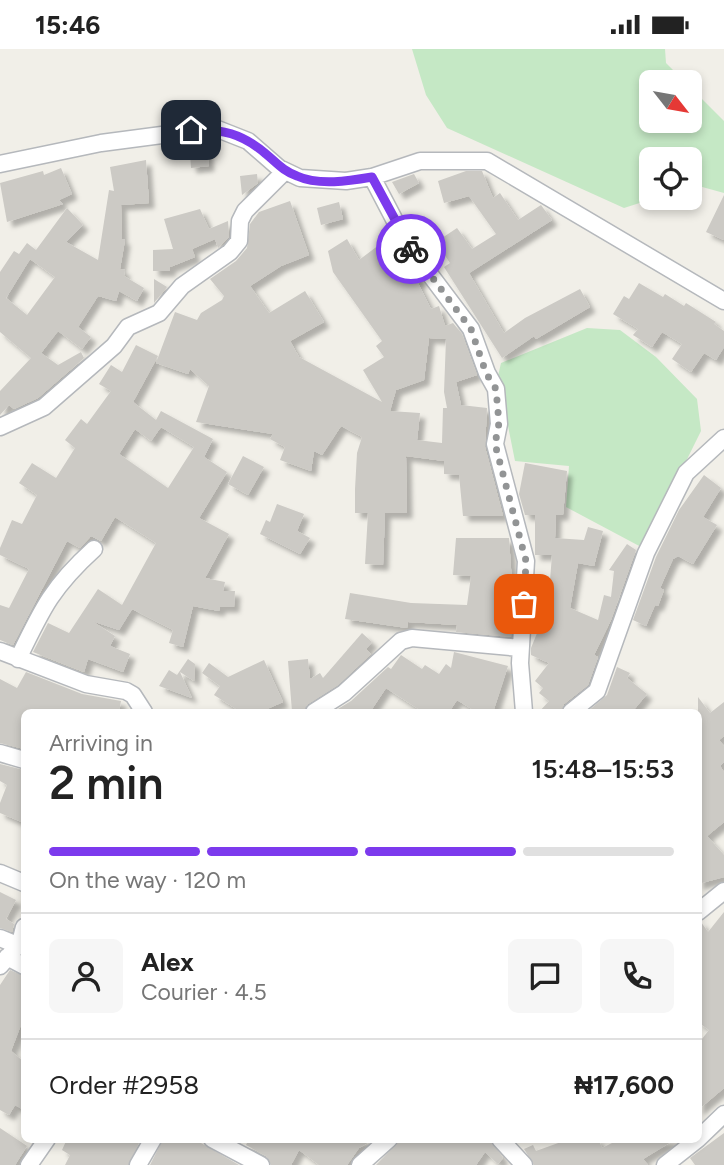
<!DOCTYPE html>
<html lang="en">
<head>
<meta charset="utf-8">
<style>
  body { margin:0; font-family:Figtree,sans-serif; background:#f6f6f6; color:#222; height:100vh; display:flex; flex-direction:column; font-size:26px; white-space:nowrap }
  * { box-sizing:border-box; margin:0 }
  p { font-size:23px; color:#767676 }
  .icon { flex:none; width:38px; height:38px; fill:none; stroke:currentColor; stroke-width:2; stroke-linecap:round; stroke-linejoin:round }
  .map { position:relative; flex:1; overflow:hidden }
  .details { position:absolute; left:21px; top:660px; width:681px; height:434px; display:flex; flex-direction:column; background:#fff; border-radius:10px; box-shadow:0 4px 10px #0003 }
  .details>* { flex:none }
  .needle { width:46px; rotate:121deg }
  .buttons { position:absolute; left:639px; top:21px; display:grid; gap:14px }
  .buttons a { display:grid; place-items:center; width:63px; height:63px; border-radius:10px; background:#fff; box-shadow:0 4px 10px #0003; font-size:35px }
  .pin { position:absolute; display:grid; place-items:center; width:60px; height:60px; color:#fff; margin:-30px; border-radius:14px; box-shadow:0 4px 10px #0006 }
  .courier { position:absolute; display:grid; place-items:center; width:70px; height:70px; margin:-35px; border:5px solid #7c3aed; border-radius:50%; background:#fff; color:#222; box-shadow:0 2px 9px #0007 }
  .overview em { font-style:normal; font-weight:600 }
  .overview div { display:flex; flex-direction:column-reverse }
  .overview { display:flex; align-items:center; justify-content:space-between; height:119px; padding:0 28px }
  h1 { font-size:46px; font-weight:600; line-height:52px }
  .bar { display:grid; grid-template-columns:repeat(4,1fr); gap:10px 7px; align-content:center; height:84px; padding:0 28px }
  .bar i { height:9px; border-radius:5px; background:#e0e0e0 }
  .bar .on { background:#7c3aed }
  .bar p { grid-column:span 4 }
  .line { display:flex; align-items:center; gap:18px; padding:0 28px; border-top:2px solid #e0e0e0 }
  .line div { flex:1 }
  .round { display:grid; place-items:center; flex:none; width:74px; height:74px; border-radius:10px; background:#f6f6f6 }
  .status { display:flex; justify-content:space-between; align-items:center; height:49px; padding:0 35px; background:#fff; direction:ltr }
  .status svg { height:19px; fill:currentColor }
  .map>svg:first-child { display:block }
  .green { fill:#c5e8c5 }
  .building { fill:#cccac5; fill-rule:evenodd; filter:url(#shadow) }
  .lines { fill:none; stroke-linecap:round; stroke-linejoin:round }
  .minor-casing { stroke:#b5b8bc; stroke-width:19 }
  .minor { stroke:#fff; stroke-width:16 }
  .done { stroke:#929495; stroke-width:7; stroke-dasharray:0 12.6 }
  .route { stroke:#7c3aed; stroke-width:9 }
</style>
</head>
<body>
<div class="status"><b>15:46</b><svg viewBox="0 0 49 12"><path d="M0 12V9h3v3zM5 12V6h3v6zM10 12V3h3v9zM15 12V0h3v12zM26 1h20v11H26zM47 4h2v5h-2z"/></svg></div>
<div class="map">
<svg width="724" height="1116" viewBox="0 0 724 1116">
  <defs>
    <filter id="shadow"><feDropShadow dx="5.5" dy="5.5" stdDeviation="2" flood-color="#0004"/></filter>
  </defs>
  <rect width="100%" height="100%" fill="#f1efe8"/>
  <path class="green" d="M412,0h253l1,14 19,19h-34v39h39v-34l34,34v72l-29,-8 -5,2v-28h-39v39h4l-31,10 -177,-80 -21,-33z
    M587,279l33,2 36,27 41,42 4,32 -58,117 -77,-41 3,-41 -54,-5 -17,-85 3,-13z"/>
  <path class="building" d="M207,102l2,15 -18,2 -1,-15z
    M146,111l3,43 -28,2 1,34 3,1 -5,29 5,1 -1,6 20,12 -7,13 -18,-10 -3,10 -18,-5 -20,31 13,10 -9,12 -24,-18 -17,22 17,12 23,-13 3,6 -46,40 -24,11 -5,-4 -9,10v-24l31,-33 -31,-26v-60l14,-21 5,3 8,-11 9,7 31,-42 16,17 -17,17 32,18 11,-70 5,1 -4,-24zM30,210l25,18 -28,38 -21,-17z
    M61,119l11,26 -13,6 4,4 -56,18 -7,-39 43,-12 1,4z
    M466,122h16l11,27 7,-5 18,27 23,-15 11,15 -83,53 35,60 21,-15 55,-29 10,18 -54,32 -2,-3 -32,22 -58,-91 6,-4 -14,-21 21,-14 15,21 24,-15 -27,-38 -25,7 -6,-22z
    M257,125l1,9 -16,12 -2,-19z
    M414,125l5,9 -20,11 -7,-12z
    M724,146v45l-18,-8z
    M290,152l19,54 -28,11 -31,20 19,27 36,-22 19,31 -34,19 9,16 83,45 -19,-32 21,-13 -8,-11 6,-5 -49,-69 -5,-21 19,-12 12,21 28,-21 35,42 -4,2 13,26 8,-3 6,20 8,-3 9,11 15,41 -21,7 5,23 26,3 -2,39 18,69h-40l-4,-41 -15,-1v-13l-38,-5 1,57h-22l-2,52 -18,-1 3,-51h-13v-24l2,-36 5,-16 -21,-11 -19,29 -8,-4 -3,20 -31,-11 5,-13 -15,-8 3,-5 -77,-12 13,-36 -19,-17 -2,5 -32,-11 19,-51 22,8 4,-7 21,-13 2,-4 -14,-17 26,-18 11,-13 3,-24 9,-12zM429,289l17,1 -2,53 3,16h-4l-1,35 -25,-3 3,-27 -30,-2 6,-21 28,-10z
    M339,153l4,17 -22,6 -4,-17z
    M200,160l9,20 19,-8 1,16 -11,11 -3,-9 -23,10 3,8 -25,10v4h-17v-21l20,-1 -9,-30z
    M154,230l13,8 -13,16z
    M639,234l24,14 2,-3 19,12 2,-3 30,19 -2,2 10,7v16l-8,13 -12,-7 -13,19 -19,-13 10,-15 -20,-12 -10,15 -19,-12 5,-6 -25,-15 11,-18 5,3z
    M136,296l22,11 -25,46 23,18 5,-9 52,28 -9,18 23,15 -28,46 30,16 -24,44 20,4 -2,9h12l-1,16h-14l-1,4 -26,-5 -10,41 -14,-4 4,-13 -41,-21 -13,21 -27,-9 23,15 -5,10 20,8 -7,18 -35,-13 -4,13 -51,-20 15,-29 21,10 29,-44 24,16 34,-62 -41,-26 -14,24 -10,-5 -11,12 -13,-7 -54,104 -13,-5v-35l9,3 20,-39 -29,-14v-7l12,-28 10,4 15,-29 -18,-12 13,-20 24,15 19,-30 -10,-8 16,-21 6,5 24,-33 -12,-7 12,-19 11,7zM161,378l33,20 -26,41 -49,-34 16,-25 16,12z
    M243,407l21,11 -16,28 -20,-11z
    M525,414l42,8 -4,44h-7l-1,23 29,2 4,-13 15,4 -9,35 -16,-3 -8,45 28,12 6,-25 7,2 3,-26 -5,-1 18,-26 9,6 -25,70 -17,35 4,2 -10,28 -24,19 -3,8h-22l10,-11 -10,-8 4,-5 -8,-7 14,-18 -18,-8v-7l15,-37 -10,-3 5,-17 8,2 3,-38h-17v-40h-10l-6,-21z
    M704,426l17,13 -18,29 14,8 -24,39 -15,-8 -5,3 -13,29 4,2 -6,16 -3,-1 -9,21 -13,-6 23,-63 23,-47z
    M277,455l27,10 -7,17 13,7 -10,16 -40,-20 6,-14 4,2z
    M456,489h53l4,61 -2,38 -55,-5 1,-7 -49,-3 -1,6 -62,-9 5,-26 61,10 56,2 4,-29 -18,-1z
    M362,584l10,9 -6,7 5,5 -33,31 -30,19 -4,8h-12l-4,-51 20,-2 2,20 10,-6 3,5z
    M454,603l54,14 -15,46h-16l-20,-12 -8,12h-26l-37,-24 -16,24h-37l18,-11 37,-34 3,2 10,-14 21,14 3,-4 14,9 7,-10 5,4z
    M188,610l7,5 -1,17 -14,-9 12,26 -33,-12 10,-16 8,5z
    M264,611l19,42 -23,10h-19l-27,-17 6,-9 -18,-13 7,-10 19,14z
    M617,618l13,6 -3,5 20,16 -15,18h-45l20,-17z
    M26,623l56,22 39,7 -2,11h-95v37l-24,-6v-64l17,9z
    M698,648l12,16 14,-11v34l-5,4 5,6v16l-4,4 4,6v50l-17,14 17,19v22l-26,7z
    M0,715l24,6v53l-24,-10v-10l7,-18 -7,-4z
    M0,843l16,8 -10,19 8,5 -2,8 -12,-4z
    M724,863v176l-26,22v-66l11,-14 -11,-8v-100h3l7,10z
    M10,921l14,6v41l-13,34 13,11v48l-9,-5 -6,10 -9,-5v-125z
    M0,1079l27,18 -12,19h-15z
    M724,1084v32h-29l-5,-7z
    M67,1090h74l-13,26h-63l5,-10 -8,-5z
    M163,1090h31l45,26h-89z
    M249,1090h119l3,2 -12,7 -12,17h-28l-20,-15 -8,15h-20l-5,-9 -20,-11z
    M401,1090h89l13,19 -5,6 -13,-12 -9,13h-100z
    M560,1090h38l4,9 18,-9h56l-33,20 5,6h-114l-10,-16 9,-4 3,6 25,-9z"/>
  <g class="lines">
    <defs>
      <path id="minor" d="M0,115l101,-21 114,-15 33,13 31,27 21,10 46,3 26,-4 48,-16h67l237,140
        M372,128l35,67 64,85 16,44 9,16 3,35 -4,20 31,117 -6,102 4,49
        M0,378l44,-20 70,-61 14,-19 31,-14 23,-27 48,-34 9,-11 1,-20 5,-10 40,-40
        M0,602l86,33 40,7 7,4 11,17
        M18,610c24,-50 34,-72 76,-110
        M314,663l30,-19 57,-52 11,-3 108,10
        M571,663l26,-21 49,-138 40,-80 38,-35
        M0,704l24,7
        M0,824l24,10
        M698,863l26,-21
        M0,889l17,7
        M7,908l17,9
        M0,917l20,-23 4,-16
        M212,1090l49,26
        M500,1090l24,26
        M698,1090l26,-25
        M29,1116l18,-26
        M138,1116l15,-26
        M360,1116l29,-26
        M665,1116l33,-26"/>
    </defs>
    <use href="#minor" class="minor-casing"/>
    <use href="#minor" class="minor"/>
  </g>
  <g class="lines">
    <path class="done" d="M411,200l60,80 15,44 10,16 3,34 -4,21 31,117 -2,43"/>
    <path class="route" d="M191,81c30,-2 52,4 75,24 11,9 17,17 31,22 22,10 52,5 75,1l39,72"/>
  </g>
</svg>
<div class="buttons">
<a><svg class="needle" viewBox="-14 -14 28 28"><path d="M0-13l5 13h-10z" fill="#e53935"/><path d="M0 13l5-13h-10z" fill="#767676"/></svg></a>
<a><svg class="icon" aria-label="locate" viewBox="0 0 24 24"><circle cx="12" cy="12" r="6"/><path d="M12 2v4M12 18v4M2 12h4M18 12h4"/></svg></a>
</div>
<div class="pin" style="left:524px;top:555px;background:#ea580c"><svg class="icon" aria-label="bag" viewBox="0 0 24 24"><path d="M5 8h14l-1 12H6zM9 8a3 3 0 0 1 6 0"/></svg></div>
<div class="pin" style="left:191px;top:81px;background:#1f2937"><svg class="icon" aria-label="home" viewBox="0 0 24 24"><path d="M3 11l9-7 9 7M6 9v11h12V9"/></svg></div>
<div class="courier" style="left:411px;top:200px"><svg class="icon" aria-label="bike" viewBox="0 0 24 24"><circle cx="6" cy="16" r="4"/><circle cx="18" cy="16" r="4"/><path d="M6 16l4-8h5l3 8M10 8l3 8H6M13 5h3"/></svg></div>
<section class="details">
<div class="overview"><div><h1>2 min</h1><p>Arriving in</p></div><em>15:48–15:53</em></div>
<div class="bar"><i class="on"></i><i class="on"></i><i class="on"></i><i></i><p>On the way · 120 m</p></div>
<div class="line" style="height:126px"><a class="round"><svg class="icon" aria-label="person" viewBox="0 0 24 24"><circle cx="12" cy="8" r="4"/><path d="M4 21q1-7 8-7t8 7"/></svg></a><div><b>Alex</b><p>Courier · 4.5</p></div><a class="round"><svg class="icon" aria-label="chat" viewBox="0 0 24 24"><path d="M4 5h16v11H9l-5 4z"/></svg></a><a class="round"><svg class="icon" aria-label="phone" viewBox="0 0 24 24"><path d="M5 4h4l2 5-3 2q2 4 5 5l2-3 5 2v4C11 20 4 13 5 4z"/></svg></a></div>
<div class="line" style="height:91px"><div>Order #2958</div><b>₦17,600</b></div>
</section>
</div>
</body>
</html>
